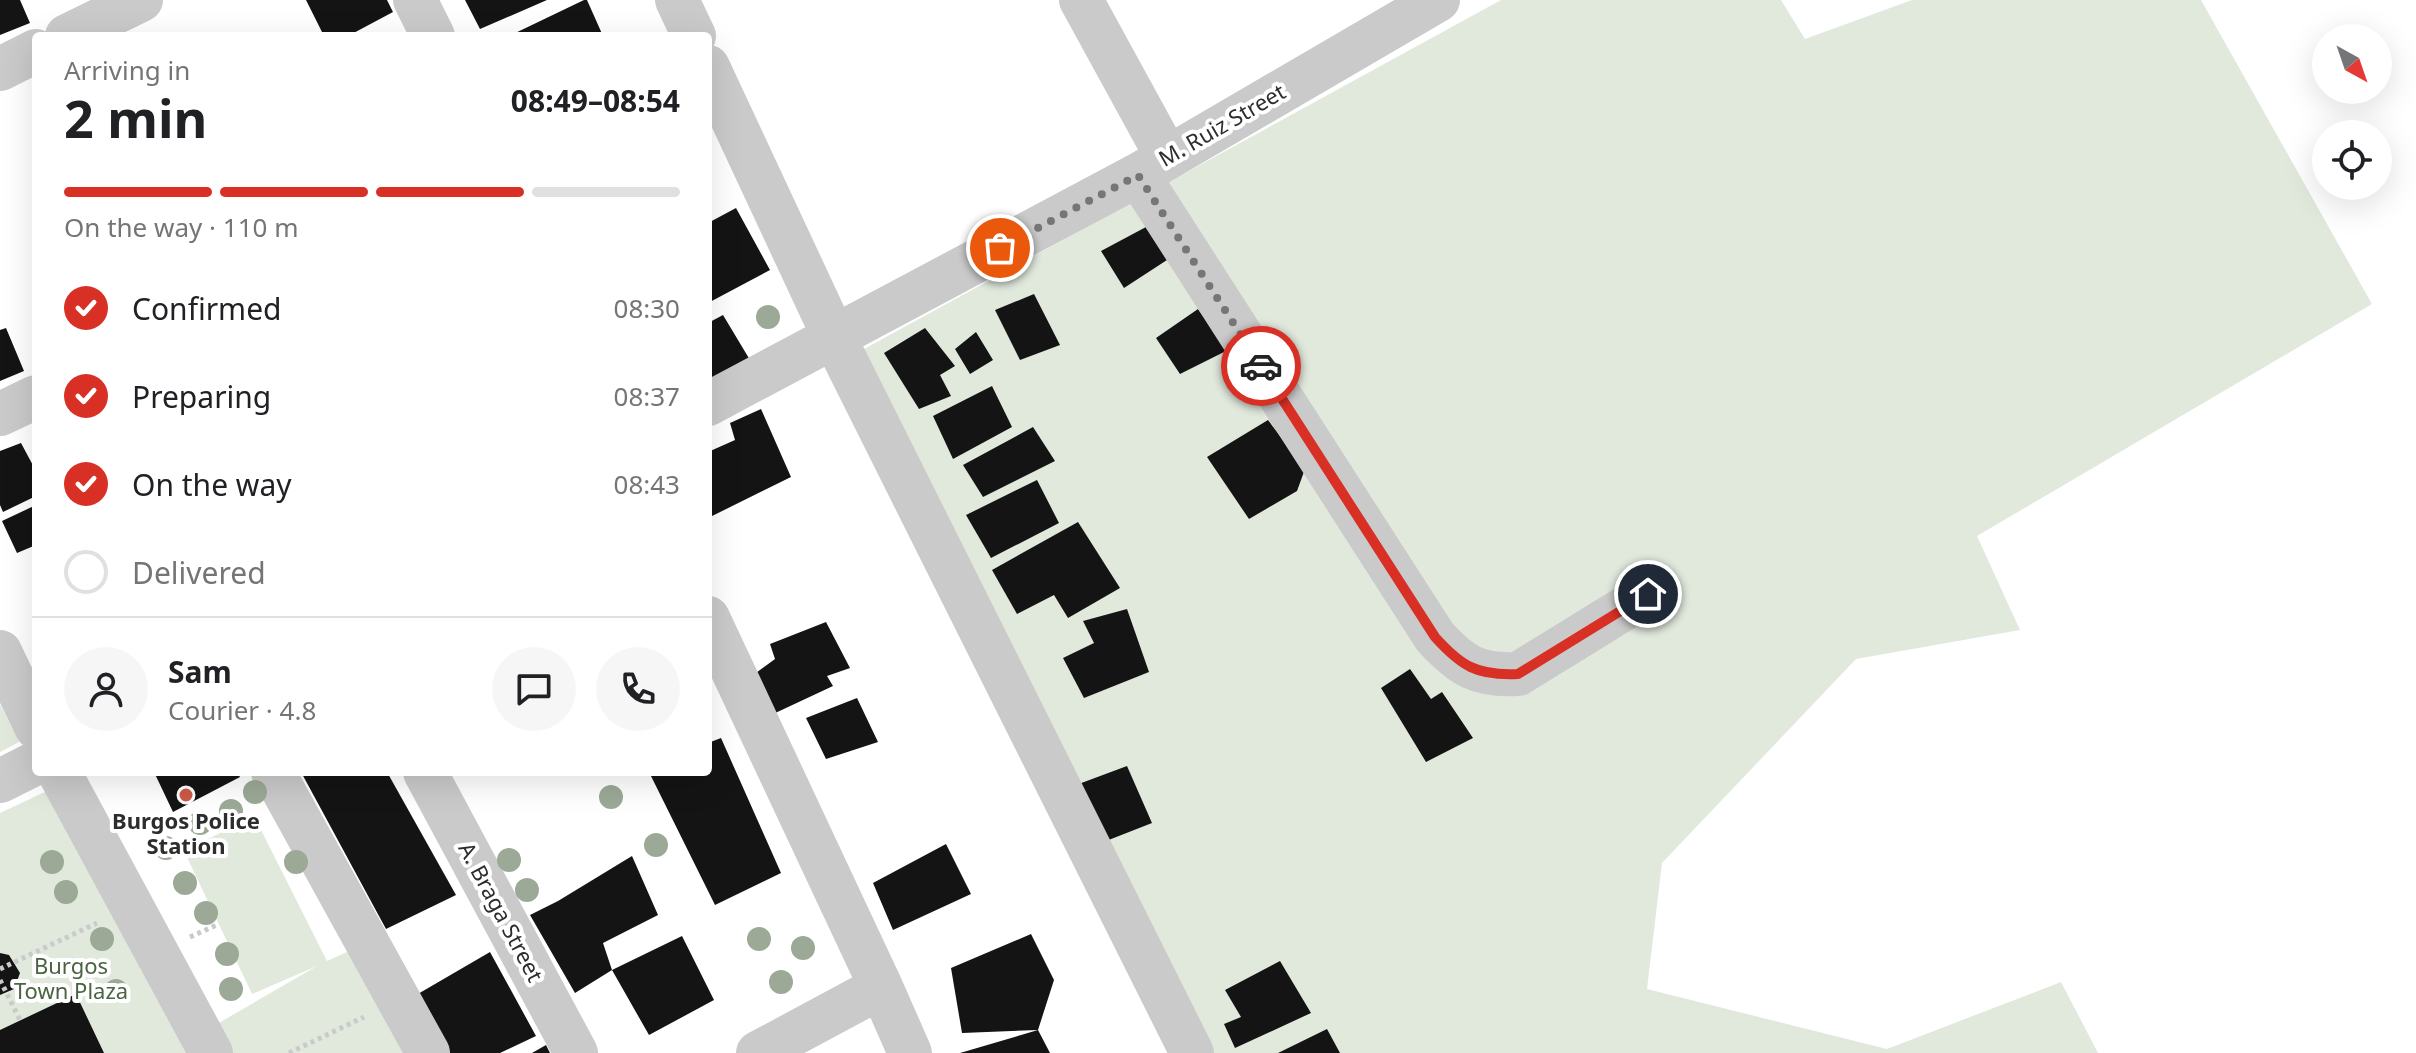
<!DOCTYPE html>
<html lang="en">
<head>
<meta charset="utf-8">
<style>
  body { margin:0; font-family:"Noto Sans",sans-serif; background:#f6f6f6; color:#202124; height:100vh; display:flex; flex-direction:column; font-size:30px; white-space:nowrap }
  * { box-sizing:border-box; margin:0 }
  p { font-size:26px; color:#757577 }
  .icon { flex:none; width:44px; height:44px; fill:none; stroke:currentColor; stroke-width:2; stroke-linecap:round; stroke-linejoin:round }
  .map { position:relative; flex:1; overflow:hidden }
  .drawer { position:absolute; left:32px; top:32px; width:680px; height:744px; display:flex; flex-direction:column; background:#fff; border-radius:8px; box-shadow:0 8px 32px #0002 }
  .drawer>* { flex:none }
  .needle { width:52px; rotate:140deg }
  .tools { position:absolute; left:2312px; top:24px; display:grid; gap:16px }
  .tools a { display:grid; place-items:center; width:80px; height:80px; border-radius:50%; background:#fff; box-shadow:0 8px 32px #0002; font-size:40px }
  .pin { position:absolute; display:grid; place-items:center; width:68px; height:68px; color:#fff; margin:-34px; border:4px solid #fff; border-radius:50%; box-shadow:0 2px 8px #0007 }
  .courier { position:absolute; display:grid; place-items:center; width:80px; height:80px; margin:-40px; border:6px solid #d93025; border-radius:50%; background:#fff; color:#222; box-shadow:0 2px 10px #0007 }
  .overview em { font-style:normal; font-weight:700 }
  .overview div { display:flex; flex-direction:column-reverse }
  .overview { display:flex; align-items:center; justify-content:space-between; height:136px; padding:0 32px }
  h1 { font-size:52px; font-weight:700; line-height:60px }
  .bar { display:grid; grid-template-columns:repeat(4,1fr); gap:12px 8px; align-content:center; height:96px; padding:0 32px }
  .bar i { height:10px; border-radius:6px; background:#e0e0e0 }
  .bar .selected { background:#d93025 }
  .bar p { grid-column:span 4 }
  .line { display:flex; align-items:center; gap:20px; padding:0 32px; border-top:2px solid #e0e0e0 }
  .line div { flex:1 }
  .round { display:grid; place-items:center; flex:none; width:84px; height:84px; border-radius:42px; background:#f6f6f6 }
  ol { padding:0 32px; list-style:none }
  li { display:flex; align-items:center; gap:24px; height:88px }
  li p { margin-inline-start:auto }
  li .icon { padding:8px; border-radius:50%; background:#d93025; color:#fff; stroke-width:4 }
  li:last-child { color:#757577 }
  li i { width:44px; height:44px; border:4px solid #e0e0e0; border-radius:50% }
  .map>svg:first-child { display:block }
  .green { fill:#e1e9dd }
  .building { fill:#141414 }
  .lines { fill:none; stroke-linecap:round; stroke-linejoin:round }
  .path { stroke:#cacaca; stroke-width:5; stroke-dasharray:4 4; stroke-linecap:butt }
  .minor { stroke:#cacaca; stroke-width:44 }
  .tree { fill:#9ba996 }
  .done { stroke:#767676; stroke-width:8; stroke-dasharray:0 14.4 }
  .route { stroke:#d93025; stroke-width:10 }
  .poi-dot { fill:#cf5845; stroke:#fff; stroke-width:3 }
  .labels { text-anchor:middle; stroke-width:8; stroke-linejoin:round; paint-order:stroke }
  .street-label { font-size:22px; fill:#2d2d2d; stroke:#fff }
  .poi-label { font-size:22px; font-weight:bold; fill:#2d2d2d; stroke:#fff }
  .park-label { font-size:22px; fill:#4a6341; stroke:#fff }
</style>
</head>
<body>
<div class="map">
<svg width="2416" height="1053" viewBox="0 0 2416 1053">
  <rect width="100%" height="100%" fill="#fff"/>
  <path class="green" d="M1501,0h280l24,39 107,-39h289l171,304 -395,232 43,94 -164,29 -194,204 -15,126 240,60 174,-67 37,71h-908l-346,-693z
    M0,704l19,38 -19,10z
    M51,789l141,264h-192v-240z
    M254,816l73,145 40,-18 61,110h-196l-15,-29 100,-58 -65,28 -68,-143z"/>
  <path class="building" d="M0,0h20l10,23 -30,12z
    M306,0h81l6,12 -45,24h-24z
    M465,0h82l-67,29z
    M584,0h3l16,36h-94z
    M736,208l34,62 -62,33v-80z
    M1146,227l21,33 -43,28 -23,-37z
    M1034,294l26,51 -40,15 -25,-50z
    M1198,309l30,41 -48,24 -24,-36z
    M723,315l30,50 -45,19v-61z
    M6,328l18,43 -24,10v-51z
    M925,328l30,38 -15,9 11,21 -32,13 -35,-56z
    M976,332l17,28 -23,14 -15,-25z
    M992,386l20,41 -59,32 -20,-43z
    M761,409l30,68 -83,41v-66l27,-12 -5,-17z
    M1268,420l37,49 -8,22 -48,28 -42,-62z
    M1033,427l22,34 -72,36 -20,-32z
    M21,443l15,28v25l-33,16 -3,-7v-54z
    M1037,480l22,43 -68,35 -25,-43z
    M36,505v40l-19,8 -15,-32z
    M1078,522l42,66 -52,30 -14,-23 -37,19 -25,-44z
    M1127,609l22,63 -65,26 -21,-40 31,-15 -11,-22z
    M826,622l24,46 -23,8 6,10 -62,29 -22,-37 26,-19 -5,-15z
    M1410,669l21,30 11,-7 31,46 -47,24 -45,-74z
    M857,698l21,44 -52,17 -20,-41z
    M721,738l60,135 -66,32 -66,-133h59v-29z
    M1127,766l25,57 -51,20 -25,-58z
    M154,772h83l3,5 -67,35z
    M301,772h86l69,123 -70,34z
    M946,844l25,50 -78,36 -20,-47z
    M632,856l26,59 -55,28 9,27 -37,23 -45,-78 28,-14z
    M1031,934l23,46 -16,50 12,23h-90l78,-23 -76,3 -11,-65z
    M682,936l32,64 -65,35 -37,-65z
    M490,952l46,84 -36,17h-55l-34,-55z
    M0,953l9,2 11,18 -6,16 -14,6z
    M1280,961l31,52 -76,35 -11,-24 17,-7 -16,-27z
    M76,994l28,59h-104v-23z
    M1327,1029l13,24h-62z
    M546,1045l4,8h-18z"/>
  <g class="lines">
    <path class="path" d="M190,937l29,-13
      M0,969l97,-46
      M0,980l20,40
      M289,1053l75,-36"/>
    <path class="minor" d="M415,0l18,36
      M677,0l17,36
      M1081,0l86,157
      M67,36l74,-36
      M708,67l126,270 358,716
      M0,69l36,-18
      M1138,175l297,462c27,29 42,39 83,37l130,-80
      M708,404l430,-229 300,-175
      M0,414l36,-17
      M708,618l173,369 29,66
      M0,652l36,75
      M59,772l152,281
      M273,772l155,281
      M425,772l151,281
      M0,781l36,-18
      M758,1053l123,-66"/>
  </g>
  <g class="tree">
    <circle cx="768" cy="317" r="12"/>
    <circle cx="255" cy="792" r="12"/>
    <circle cx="611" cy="797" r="12"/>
    <circle cx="231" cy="811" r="12"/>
    <circle cx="200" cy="823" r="12"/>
    <circle cx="656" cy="845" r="12"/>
    <circle cx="166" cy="848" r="12"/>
    <circle cx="509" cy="860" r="12"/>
    <circle cx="52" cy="862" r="12"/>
    <circle cx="296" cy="862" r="12"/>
    <circle cx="185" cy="883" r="12"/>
    <circle cx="527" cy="890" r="12"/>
    <circle cx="66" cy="892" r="12"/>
    <circle cx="206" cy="913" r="12"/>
    <circle cx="102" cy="939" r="12"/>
    <circle cx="759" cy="939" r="12"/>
    <circle cx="803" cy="948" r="12"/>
    <circle cx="227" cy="954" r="12"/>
    <circle cx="781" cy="982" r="12"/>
    <circle cx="231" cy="989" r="12"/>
    <circle cx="116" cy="991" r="12"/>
  </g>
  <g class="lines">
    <path class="done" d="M1000,248l138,-73 123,191"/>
    <path class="route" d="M1261,366l174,271c26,29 42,39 83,37l130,-80"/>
  </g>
  <circle class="poi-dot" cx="186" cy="795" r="8"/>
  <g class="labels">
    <g class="street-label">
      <text transform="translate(1222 125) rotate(-30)" y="8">M. Ruiz Street</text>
      <text transform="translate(501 912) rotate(62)" y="8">A. Braga Street</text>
    </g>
    <g class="poi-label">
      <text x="186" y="829">Burgos Police<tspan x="186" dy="25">Station</tspan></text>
    </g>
    <g class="park-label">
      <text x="71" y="974">Burgos<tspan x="71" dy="25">Town Plaza</tspan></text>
    </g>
  </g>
</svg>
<div class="tools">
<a><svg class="needle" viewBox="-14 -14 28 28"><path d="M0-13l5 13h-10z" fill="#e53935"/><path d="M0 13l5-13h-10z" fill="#757577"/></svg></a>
<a><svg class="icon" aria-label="locate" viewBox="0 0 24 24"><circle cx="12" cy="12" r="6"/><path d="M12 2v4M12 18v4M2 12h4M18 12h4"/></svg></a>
</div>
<div class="pin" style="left:1000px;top:248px;background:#ea580c"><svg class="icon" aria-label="bag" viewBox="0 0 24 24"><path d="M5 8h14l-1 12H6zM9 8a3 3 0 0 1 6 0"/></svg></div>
<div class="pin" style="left:1648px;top:594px;background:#1f2937"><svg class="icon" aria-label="home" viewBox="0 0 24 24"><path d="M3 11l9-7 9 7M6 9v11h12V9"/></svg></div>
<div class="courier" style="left:1261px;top:366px"><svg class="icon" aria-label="car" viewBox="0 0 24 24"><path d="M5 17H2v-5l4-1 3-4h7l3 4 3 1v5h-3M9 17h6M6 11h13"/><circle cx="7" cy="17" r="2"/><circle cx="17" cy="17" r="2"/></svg></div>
<section class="drawer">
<div class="overview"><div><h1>2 min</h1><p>Arriving in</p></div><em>08:49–08:54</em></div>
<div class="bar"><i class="selected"></i><i class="selected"></i><i class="selected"></i><i></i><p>On the way · 110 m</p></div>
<ol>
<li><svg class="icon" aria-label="check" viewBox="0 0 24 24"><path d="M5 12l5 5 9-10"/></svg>Confirmed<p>08:30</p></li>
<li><svg class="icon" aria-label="check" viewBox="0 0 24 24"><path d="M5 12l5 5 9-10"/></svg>Preparing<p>08:37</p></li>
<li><svg class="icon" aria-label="check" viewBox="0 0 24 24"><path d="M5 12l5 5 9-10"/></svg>On the way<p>08:43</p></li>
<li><i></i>Delivered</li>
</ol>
<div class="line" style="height:144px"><a class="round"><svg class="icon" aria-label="person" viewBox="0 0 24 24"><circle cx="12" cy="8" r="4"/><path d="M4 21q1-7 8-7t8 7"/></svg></a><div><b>Sam</b><p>Courier · 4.8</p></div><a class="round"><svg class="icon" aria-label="chat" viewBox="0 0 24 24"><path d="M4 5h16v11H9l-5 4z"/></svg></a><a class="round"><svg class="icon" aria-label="phone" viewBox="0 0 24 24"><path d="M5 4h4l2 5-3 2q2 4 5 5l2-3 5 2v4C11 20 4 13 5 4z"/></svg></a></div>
</section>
</div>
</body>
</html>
